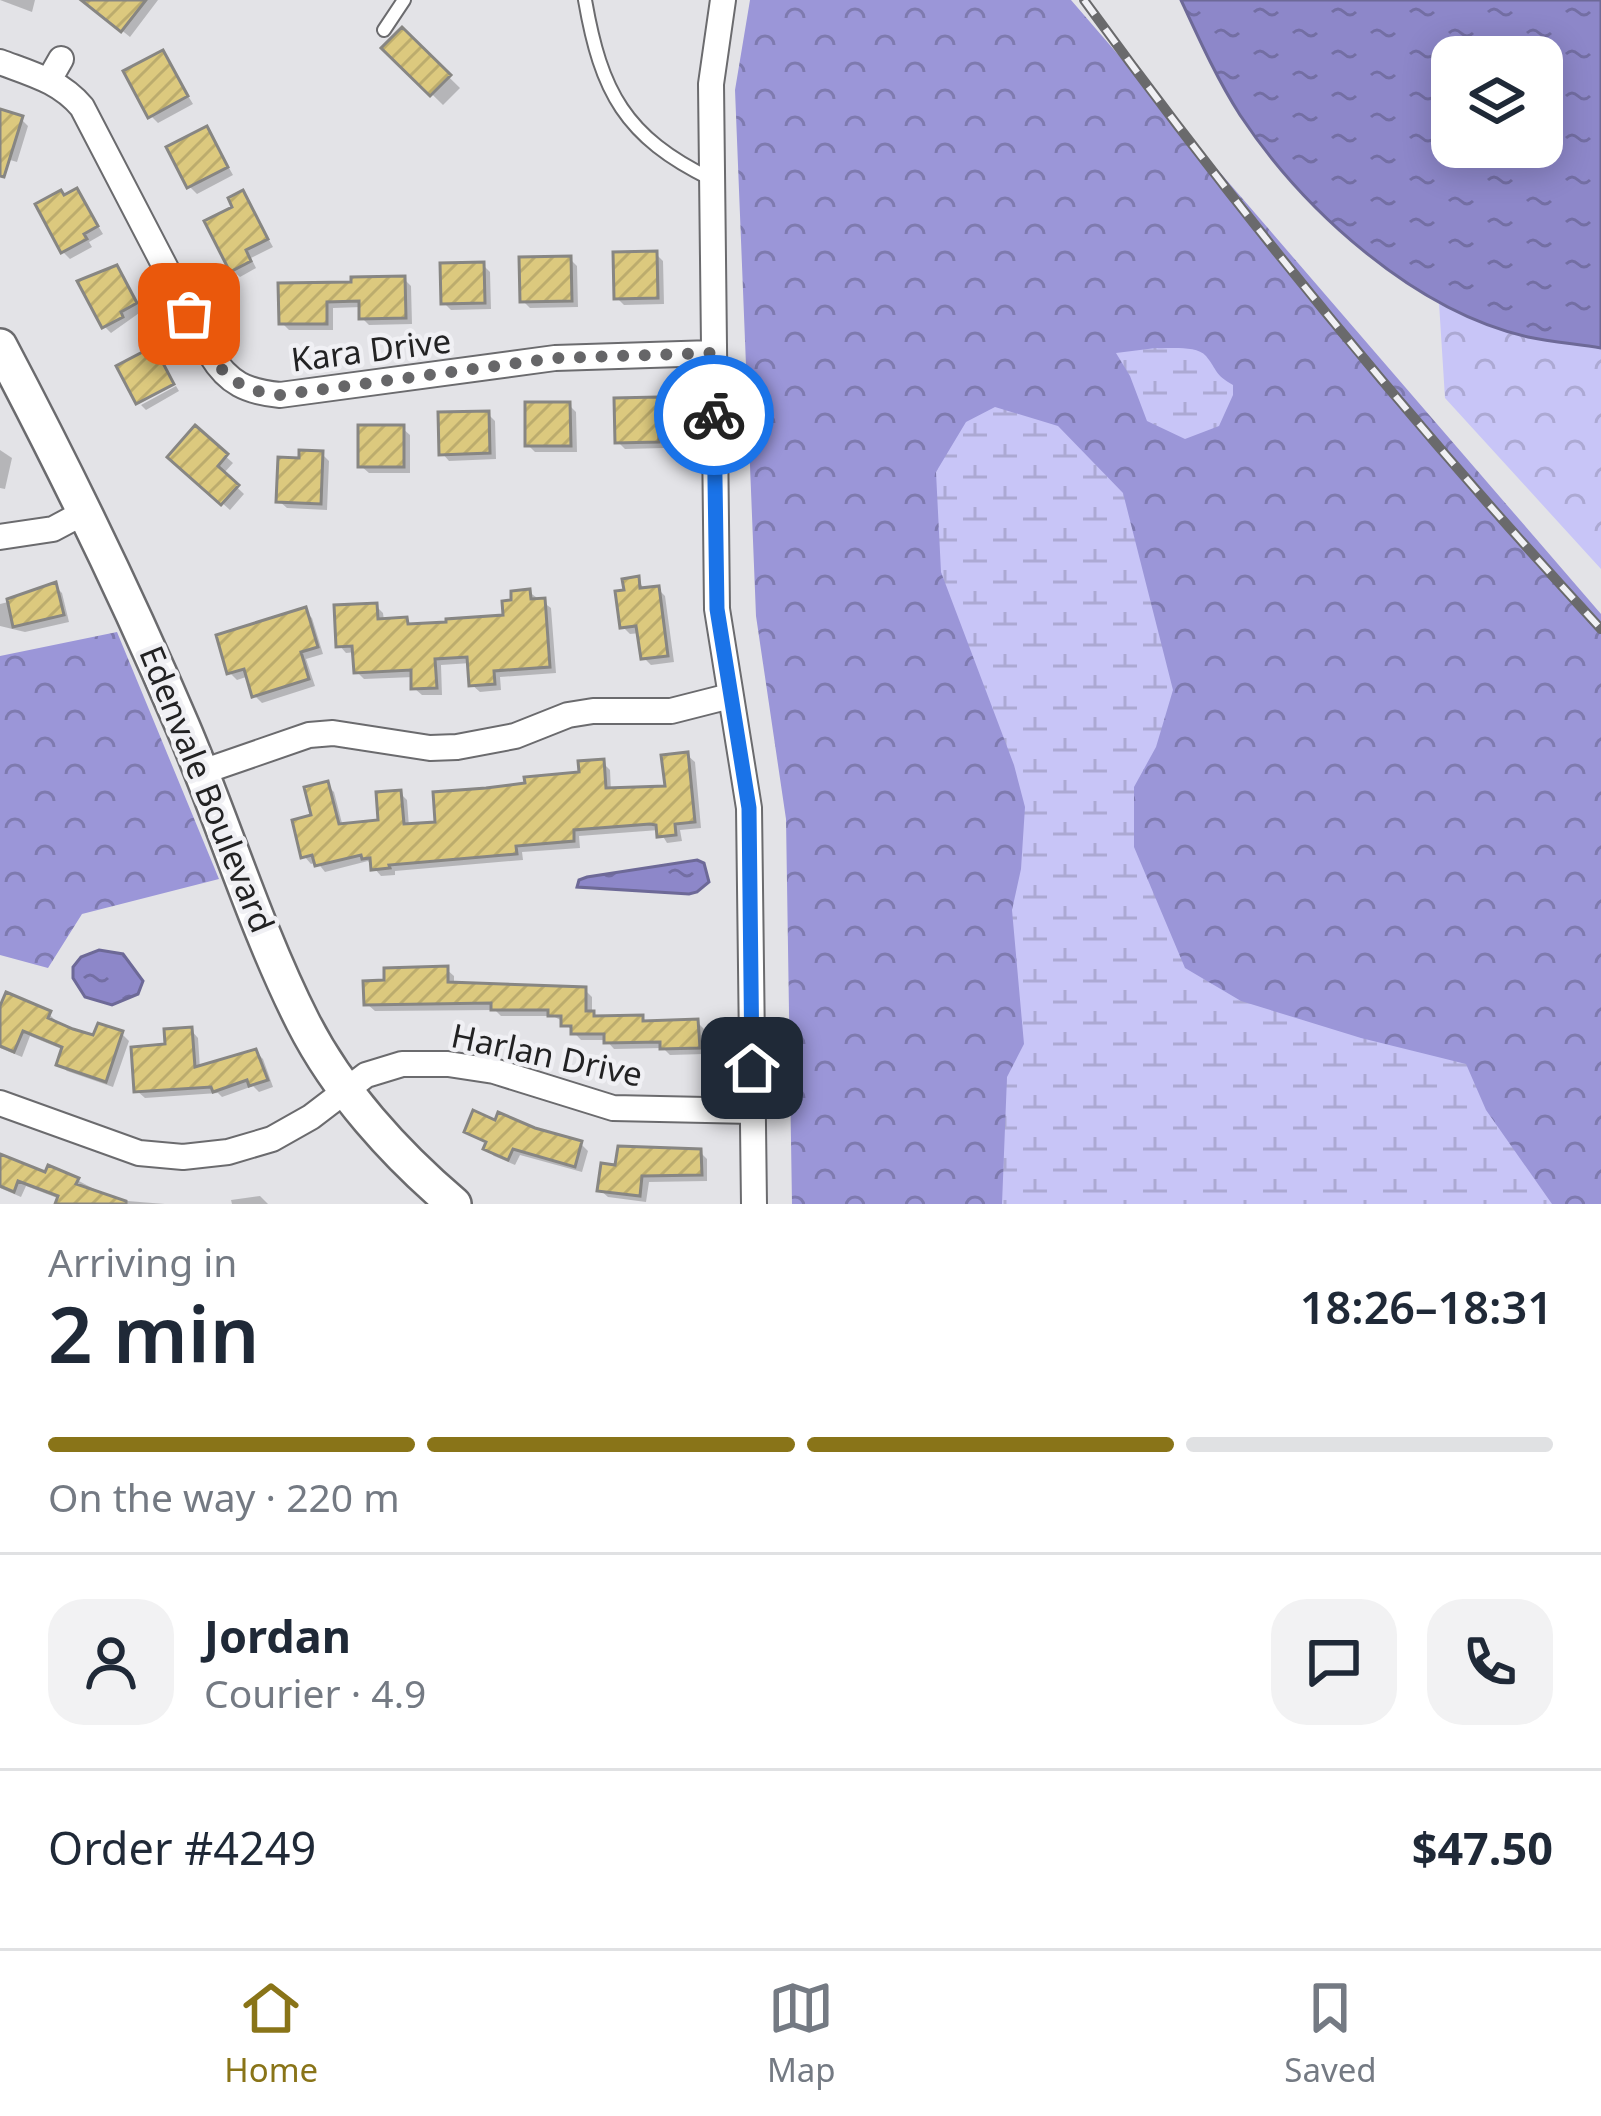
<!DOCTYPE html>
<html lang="en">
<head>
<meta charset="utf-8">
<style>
  body { margin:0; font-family:"Noto Sans",sans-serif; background:#f2f2f3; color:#1f2937; height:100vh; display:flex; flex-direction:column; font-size:45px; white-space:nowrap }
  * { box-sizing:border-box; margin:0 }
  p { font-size:39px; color:#747a83 }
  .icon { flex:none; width:66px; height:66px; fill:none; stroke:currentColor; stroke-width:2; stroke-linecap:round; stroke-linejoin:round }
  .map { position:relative; height:1204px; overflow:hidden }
  .panel { display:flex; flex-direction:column; background:#fff; flex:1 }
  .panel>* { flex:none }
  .tools { position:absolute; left:1431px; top:36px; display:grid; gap:24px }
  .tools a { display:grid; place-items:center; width:132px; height:132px; border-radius:24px; background:#fff; box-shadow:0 6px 30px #0003; font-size:60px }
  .pin { position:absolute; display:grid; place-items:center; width:102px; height:102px; color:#fff; margin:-51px; border-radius:24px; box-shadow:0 6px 18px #0006 }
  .courier { position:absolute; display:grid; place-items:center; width:120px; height:120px; margin:-60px; border:9px solid #1a73e8; border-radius:50%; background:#fff; color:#222; box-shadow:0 3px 15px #0007 }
  .overview em { font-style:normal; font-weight:600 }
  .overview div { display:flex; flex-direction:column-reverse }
  .overview { display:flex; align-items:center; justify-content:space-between; height:204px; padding:0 48px }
  h1 { font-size:78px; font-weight:600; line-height:90px }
  .bar { display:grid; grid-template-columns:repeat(4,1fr); gap:18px 12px; align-content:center; height:144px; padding:0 48px }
  .bar i { height:15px; border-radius:9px; background:#e0e1e3 }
  .bar .selected { background:#897418 }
  .bar p { grid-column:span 4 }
  .line { display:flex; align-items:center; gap:30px; padding:0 48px; border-top:3px solid #e0e1e3 }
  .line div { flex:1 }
  .round { display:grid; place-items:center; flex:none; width:126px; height:126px; border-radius:36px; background:#f2f2f3 }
  .menu { display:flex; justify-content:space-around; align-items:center; height:168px; border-top:3px solid #e0e1e3; background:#fff; font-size:33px; color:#747a83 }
  .menu a { display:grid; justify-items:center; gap:6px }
  .menu .selected { color:#897418 }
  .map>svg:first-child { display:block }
  .forest { fill:url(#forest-crowns) }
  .wetland { fill:url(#wetland-marsh) }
  .park { fill:url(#park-crowns) }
  .water { fill:url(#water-ripples); stroke:#6d6997; stroke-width:3; fill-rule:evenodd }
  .shadow { fill:#0003 }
  .building { fill:url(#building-hatch); stroke:#878683; stroke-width:3 }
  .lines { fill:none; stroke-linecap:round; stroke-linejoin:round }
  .lane-casing { stroke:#6b6b6e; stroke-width:16 }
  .street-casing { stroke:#6b6b6e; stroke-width:28 }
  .secondary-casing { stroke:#6b6b6e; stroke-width:38 }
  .lane { stroke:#fff; stroke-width:12 }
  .street { stroke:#fff; stroke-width:24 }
  .secondary { stroke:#fff; stroke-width:33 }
  .rail-casing { stroke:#6a6a6c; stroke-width:10 }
  .rail { stroke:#f0f0f4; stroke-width:6; stroke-dasharray:18; stroke-linecap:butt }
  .done { stroke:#666668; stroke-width:12; stroke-dasharray:0 21.6 }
  .route { stroke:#1a73e8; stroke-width:15 }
  .labels { text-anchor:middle; stroke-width:9; stroke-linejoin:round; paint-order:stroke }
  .street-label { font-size:33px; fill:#222223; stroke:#f0f0f4 }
</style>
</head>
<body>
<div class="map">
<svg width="1601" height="1204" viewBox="0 0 1601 1204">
  <defs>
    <pattern id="forest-crowns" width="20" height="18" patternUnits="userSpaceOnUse" patternTransform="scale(3)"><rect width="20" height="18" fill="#9b96d8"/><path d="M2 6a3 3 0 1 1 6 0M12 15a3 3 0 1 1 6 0" fill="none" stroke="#7e7aaf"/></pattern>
    <pattern id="wetland-marsh" width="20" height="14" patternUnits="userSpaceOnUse" patternTransform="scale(3)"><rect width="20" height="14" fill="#c8c5f7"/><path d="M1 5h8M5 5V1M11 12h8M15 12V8" fill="none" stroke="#aca9d3"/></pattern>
    <pattern id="park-crowns" width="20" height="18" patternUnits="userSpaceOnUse" patternTransform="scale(3)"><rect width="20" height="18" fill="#c8c5f7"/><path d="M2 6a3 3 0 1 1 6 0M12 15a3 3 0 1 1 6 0" fill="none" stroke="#aca9d3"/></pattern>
    <pattern id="water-ripples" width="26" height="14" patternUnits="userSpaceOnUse" patternTransform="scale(3)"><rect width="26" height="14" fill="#8d87c9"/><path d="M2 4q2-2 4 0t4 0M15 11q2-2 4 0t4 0" fill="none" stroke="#736ea3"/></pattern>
    <pattern id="building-hatch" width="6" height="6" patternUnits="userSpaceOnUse" patternTransform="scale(3)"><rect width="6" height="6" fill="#dcc97e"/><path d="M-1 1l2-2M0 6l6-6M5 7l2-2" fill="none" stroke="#bcac6d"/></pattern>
  </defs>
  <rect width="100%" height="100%" fill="#e3e3e7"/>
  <path class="forest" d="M750,0h321l530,614v590h-809l-6,-385 -30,-203 -21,-526z
    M117,632l102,247 -137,35 -34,54 -48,-13v-299z"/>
  <path class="wetland" d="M1156,348c13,1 40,-3 50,8 12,15 8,18 27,29v10l-14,31 -34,13 -38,-18 -17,-45 -14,-23z
    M995,407l63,19 65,67 50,197 -17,57 -22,40v60l51,121 56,33 120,37 105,26 20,46 66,94h-550l5,-127 17,-33 -12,-134 9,-41 4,-62 -11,-42 -73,-193 -5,-100 30,-50z"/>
  <path class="park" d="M1439,303l86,33 76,12v221l-156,-171z"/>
  <path class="water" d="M1181,0h420v348c-24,-4 -49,-6 -73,-11 -114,-26 -225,-127 -288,-222 -23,-36 -41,-76 -59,-115zM1542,57v90h-90v-90z
    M697,860l7,3 5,19 -12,10 -8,2 -112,-7 2,-7 8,-3z
    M99,950l24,4 20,27 -5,13 -26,11 -27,-8 -12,-19v-11l8,-10z"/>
  <path class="shadow" d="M0,0h35l-3,12z
    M84,0h74l-28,37z
    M402,31l58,57 -17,17 -58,-57z
    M162,53l31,51 -35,19 -7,-7z
    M0,112l21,7 7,7 -11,36 -17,-5z
    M207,129l26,46 -36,19 -7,-7z
    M77,191l26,43 -14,8 3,5 -22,12 -7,-7 2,-54z
    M243,194l30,53 -22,11 5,10 -16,9 -8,-7 4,-61z
    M656,254l7,7 1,43 -40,1 -7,-7z
    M570,259l7,7 1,41 -48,1 -7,-7z
    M483,265l7,7 1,37 -40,1 -7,-7z
    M117,268l25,43 -31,22 -7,-7z
    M404,279l7,7 1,38 -43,1 -7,-7v-11l-29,1v22h-44l-7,-7 72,-38z
    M176,386l3,5 -33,19 -5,-5z
    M656,400l8,7v41l-39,1 -7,-7z
    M569,405l7,7 1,40h-42l-7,-7z
    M488,414l7,7 1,38 -47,2 -7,-8z
    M402,428l8,7v38h-41l-8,-7z
    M195,429l38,34 -10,11 21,20 -14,16 -59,-53z
    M0,450l12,8 -7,31 -5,-1z
    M322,454l7,7 -2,49 -40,-2 -8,-7 23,-39z
    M638,579l7,12 13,-2 7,7 9,66 -23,3 -7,-7 -4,-25 -10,1 -7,-7 4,-35z
    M55,586l7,7 7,29 -44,10 -25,-6v-32v10l37,-9z
    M529,592l22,16 5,65 -56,4 1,13 -21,2 -8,-7 -1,-22 -30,2 1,30h-20l-8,-7v-11l-50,2 -7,-7 -1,-20 -10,1 -7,-8 37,-39 7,7 1,8h22l6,5 94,-8z
    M305,611l7,7 11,36 -17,5 9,27 -53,17 -7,-7 -6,-20 -12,4 -7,-7z
    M687,755l8,7 6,66 -21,2 2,11 -15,2 -8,-13 -80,6 1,12 -58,4 1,8 -128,11v4l-14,1 -13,-15 -43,11 -8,-10 -6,2 -7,-8 23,-71 7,7 9,35 38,-4 19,-30 7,7 2,27 30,-3 89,-39 54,-10 20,-13 8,8 1,21 57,-2z
    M446,969l8,7v9l131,5 7,7v17l5,5 45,-1 5,6 50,-2 7,7 1,25 -35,1 -7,-7 -49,1 -8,-9h-25l-17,-18 -11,-6h-52l-6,-6 -120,1 -8,-7z
    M0,1007l49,7 7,7 -1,4 40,14 27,-5 7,7 -16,46 -46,-16 -8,-7 5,-14 -34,-14 -8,21 -22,-9z
    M191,1030l7,8 2,31 56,-17 7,7 10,28 -14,5 -6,-6 -31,11 -4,-4 -73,5 -8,-7 31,-44z
    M496,1124l85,20 7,7 -6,21 -62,-17 -5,10 -21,-9 -8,-7 2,-5 -21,-13z
    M700,1152l7,7v22l-58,1 -3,20 -38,-5 -8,-7 18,-22z
    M0,1157l47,19 30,4 38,20 50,4h-107l2,-5 -34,-13 -5,11 -21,-9z
    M260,1196l8,8h-36l-1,-4z"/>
  <path class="building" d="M81,0h65l-25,32z
    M402,27l49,48 -21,21 -49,-48z
    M163,50l25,46 -40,22 -25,-47z
    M0,109l23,7 -19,61 -4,-1z
    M207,126l21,41 -41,21 -21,-41z
    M77,188l21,38 -14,8 3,5 -26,14 -26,-49 26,-14 3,5z
    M243,190l25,49 -22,11 5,11 -21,11 -26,-51 28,-14 -4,-9z
    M657,251l1,47 -44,1 -1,-47z
    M571,256l1,45 -52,1 -1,-45z
    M484,262l1,41 -44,1 -1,-41z
    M117,265l20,38 -16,9 2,5 -21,11 -25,-47z
    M405,276l1,42 -47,1v-18l-32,1v22h-48l-1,-41 73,-1v-5z
    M154,346l20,38 -38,20 -20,-38z
    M658,397l1,45 -44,1 -1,-45z
    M525,402h45l1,44h-46z
    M489,411l1,42 -51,2 -1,-43z
    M195,425l33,29 -10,12 21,19 -18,20 -54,-48z
    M358,425h46v42h-46z
    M299,450l24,1 -2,53 -45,-2 2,-45 21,1z
    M639,576l1,12 19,-2 9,70 -27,3 -5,-33 -16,2 -5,-37 9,-1 -2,-11z
    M56,582l8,33 -51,12 -6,-28z
    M530,589l1,10 14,-1 5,69 -56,4 1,13 -26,2 -2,-29 -32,2 2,29 -26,1v-19l-57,3 -2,-27 -16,1 -2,-42 43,-2 1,16 29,-2 1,7 38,-2v-3l57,-4 -1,-14 9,-1v-9z
    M306,607l12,40 -17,5 8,27 -57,18 -8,-28 -17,5 -11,-39z
    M688,752l7,70 -20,2 1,11 -19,2 -1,-12 -6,-1 -76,6v11l-58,5 1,8 -128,11 1,3 -19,2 -1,-12 -8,1 -1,-4 -46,11 -3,-11 -11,3 -9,-38 19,-5 -7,-28 24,-6 11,43 39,-4 -2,-28 25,-2 3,34 31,-2 -2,-30 53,-4 39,-5 -1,-6 55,-5 -1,-11 26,-2 2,29 59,-2 -4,-31z
    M448,966v16l138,5v24h8v5l49,-1v6l55,-2 2,29 -40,1v-7l-56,1v-9h-33v-8h-10v-10h-13v-6h-57v-7l-127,2 -1,-24 21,-1v-12z
    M6,992l45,19 -3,7 25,11 20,6 5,-12 25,8 -17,51 -50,-17 6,-18 -39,-16 -9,21 -14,-6v-40z
    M192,1027l3,40 61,-18 12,31 -19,6 -2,-6 -34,12 -2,-5 -77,5 -3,-45 34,-3 -1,-15z
    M473,1110l22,10 3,-8 37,16 47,13 -7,26 -62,-18 -5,11 -25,-11 3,-7 -22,-10z
    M618,1146l83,3 1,26 -60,1 -2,20 -43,-5 4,-28 14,2z
    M0,1154l45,18 3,-7 31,13 -3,6 50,17v3h-71l3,-8 -40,-15 -4,11 -14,-6z"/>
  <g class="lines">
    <defs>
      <path id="lane" d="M585,0c16,92 40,137 126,179
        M384,30l20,-30"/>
      <path id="street" d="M723,0l-12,84 6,525 32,199 5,396
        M0,62c32,12 60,19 82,45l129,248c17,28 36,37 69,40l275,-37 158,-5
        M49,80l12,-21
        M0,537l53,-8 34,-18
        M202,772l107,-37 24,-2 97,15 27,-1 58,-11 53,-21 25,-4h78l59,-15
        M0,1103l139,50 44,4 45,-5 44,-13 39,-22 55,-42 36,-11h46l46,7 119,37 140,3"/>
      <path id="secondary" d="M0,346c66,125 127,250 182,379 42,98 73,202 121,297 35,69 92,132 151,182"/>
    </defs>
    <use href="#lane" class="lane-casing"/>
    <use href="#street" class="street-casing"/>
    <use href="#secondary" class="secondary-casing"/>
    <use href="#lane" class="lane"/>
    <use href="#street" class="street"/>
    <use href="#secondary" class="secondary"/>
    <defs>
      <path id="rail" d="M1084,0c160,220 333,429 517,629"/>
    </defs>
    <use href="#rail" class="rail-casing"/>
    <use href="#rail" class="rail"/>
  </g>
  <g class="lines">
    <path class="done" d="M189,314c25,46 33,75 91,81l275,-37 158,-5 1,62"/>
    <path class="route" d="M714,415l3,194 32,199 3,260"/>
  </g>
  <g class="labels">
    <g class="street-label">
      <text transform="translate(371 350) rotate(-7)" y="12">Kara Drive</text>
      <text transform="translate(207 789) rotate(68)" y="12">Edenvale Boulevard</text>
      <text transform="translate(547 1055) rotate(12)" y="12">Harlan Drive</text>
    </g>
  </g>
</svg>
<div class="tools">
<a><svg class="icon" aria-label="layers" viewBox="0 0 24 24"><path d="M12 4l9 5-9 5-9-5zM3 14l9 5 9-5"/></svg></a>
</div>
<div class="pin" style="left:189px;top:314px;background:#ea580c"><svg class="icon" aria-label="bag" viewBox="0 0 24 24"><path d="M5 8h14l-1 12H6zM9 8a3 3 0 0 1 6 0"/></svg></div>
<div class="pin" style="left:752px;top:1068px;background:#1f2937"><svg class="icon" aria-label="home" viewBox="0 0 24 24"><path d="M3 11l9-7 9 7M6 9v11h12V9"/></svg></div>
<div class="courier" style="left:714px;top:415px"><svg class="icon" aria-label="bike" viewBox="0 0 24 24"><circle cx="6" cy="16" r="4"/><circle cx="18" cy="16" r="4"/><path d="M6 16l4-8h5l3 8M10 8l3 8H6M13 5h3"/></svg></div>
</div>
<section class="panel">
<div class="overview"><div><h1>2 min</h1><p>Arriving in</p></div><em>18:26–18:31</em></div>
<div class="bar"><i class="selected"></i><i class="selected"></i><i class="selected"></i><i></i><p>On the way · 220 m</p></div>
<div class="line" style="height:216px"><a class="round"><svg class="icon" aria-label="person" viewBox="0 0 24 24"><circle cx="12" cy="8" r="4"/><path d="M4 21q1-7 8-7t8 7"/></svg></a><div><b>Jordan</b><p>Courier · 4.9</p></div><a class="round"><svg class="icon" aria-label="chat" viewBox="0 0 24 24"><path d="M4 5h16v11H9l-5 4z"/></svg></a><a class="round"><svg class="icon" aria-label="phone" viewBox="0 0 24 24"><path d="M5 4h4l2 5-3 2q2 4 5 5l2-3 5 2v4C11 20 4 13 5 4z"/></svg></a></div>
<div class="line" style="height:156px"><div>Order #4249</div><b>$47.50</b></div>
</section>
<nav class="menu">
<a class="selected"><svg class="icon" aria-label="home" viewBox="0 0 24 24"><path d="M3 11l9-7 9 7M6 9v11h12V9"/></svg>Home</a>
<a><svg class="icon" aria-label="map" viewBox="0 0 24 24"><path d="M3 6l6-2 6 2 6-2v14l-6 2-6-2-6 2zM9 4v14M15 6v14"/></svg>Map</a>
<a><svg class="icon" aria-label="saved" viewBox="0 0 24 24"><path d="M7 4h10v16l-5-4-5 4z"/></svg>Saved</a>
</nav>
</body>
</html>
